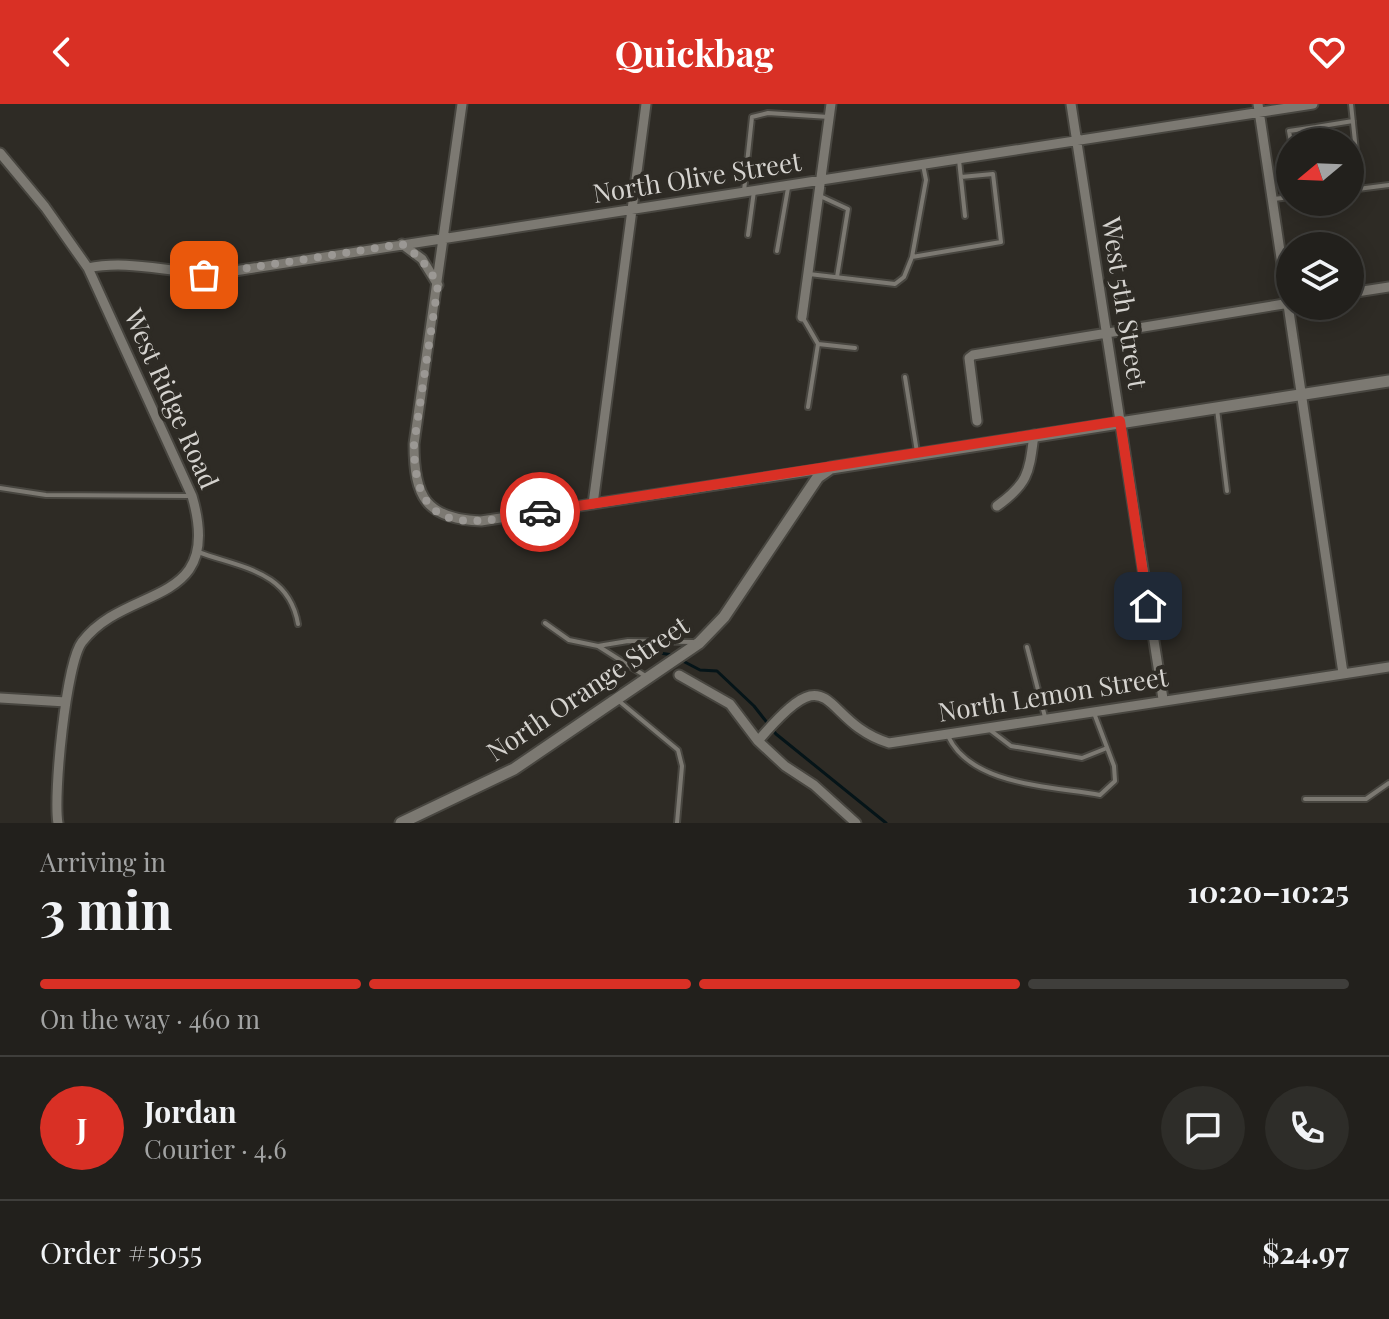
<!DOCTYPE html>
<html lang="en">
<head>
<meta charset="utf-8">
<style>
  body { margin:0; font-family:"Playfair Display",serif; background:#2e2d29; color:#f1f3f6; height:100vh; display:flex; flex-direction:column; font-size:30px; white-space:nowrap }
  * { box-sizing:border-box; margin:0 }
  p { font-size:26px; color:#a2a3a3 }
  .icon { flex:none; width:44px; height:44px; fill:none; stroke:currentColor; stroke-width:2; stroke-linecap:round; stroke-linejoin:round }
  .map { position:relative; height:719px; overflow:hidden }
  .sheet { display:flex; flex-direction:column; background:#22201c; flex:1 }
  .sheet>* { flex:none }
  .needle { width:52px; rotate:251deg }
  .buttons { position:absolute; left:1276px; top:24px; display:grid; gap:16px }
  .buttons a { display:grid; place-items:center; width:88px; height:88px; border-radius:50%; background:#22201c; box-shadow:0 4px 20px #0003,0 0 0 2px #3f3e3b; font-size:40px }
  .pin { position:absolute; display:grid; place-items:center; width:68px; height:68px; color:#fff; margin:-34px; border-radius:16px; box-shadow:0 4px 12px #0006 }
  .courier { position:absolute; display:grid; place-items:center; width:80px; height:80px; margin:-40px; border:6px solid #d93025; border-radius:50%; background:#fff; color:#222; box-shadow:0 2px 10px #0007 }
  .headline em { font-style:normal; font-weight:700 }
  .headline div { display:flex; flex-direction:column-reverse }
  .headline { display:flex; align-items:center; justify-content:space-between; height:136px; padding:0 40px }
  h1 { font-size:52px; font-weight:700; line-height:60px }
  .bar { display:grid; grid-template-columns:repeat(4,1fr); gap:12px 8px; align-content:center; height:96px; padding:0 40px }
  .bar i { height:10px; border-radius:6px; background:#3f3e3b }
  .bar .active { background:#d93025 }
  .bar p { grid-column:span 4 }
  .line { display:flex; align-items:center; gap:20px; padding:0 40px; border-top:2px solid #3f3e3b }
  .line div { flex:1 }
  .round { display:grid; place-items:center; flex:none; width:84px; height:84px; border-radius:42px; background:#2e2d29 }
  header { display:flex; justify-content:space-between; align-items:center; height:104px; padding:0 40px; background:#d93025; color:#fff; font-size:36px; font-weight:700 }
  .map>svg:first-child { display:block }
  .lines { fill:none; stroke-linecap:round; stroke-linejoin:round }
  .stream { stroke:#051418; stroke-width:3 }
  .service-casing { stroke:#484640; stroke-width:8 }
  .minor-casing { stroke:#484640; stroke-width:13 }
  .tertiary-casing { stroke:#484640; stroke-width:15 }
  .service { stroke:#7c7972; stroke-width:4 }
  .minor { stroke:#7c7972; stroke-width:9 }
  .tertiary { stroke:#7c7972; stroke-width:11 }
  .done { stroke:#9b9894; stroke-width:8; stroke-dasharray:0 14.4 }
  .route { stroke:#d93025; stroke-width:10 }
  .labels { text-anchor:middle; stroke-width:8; stroke-linejoin:round; paint-order:stroke }
  .street-label { font-size:26px; fill:#d5d3cf; stroke:#2e2b25 }
</style>
</head>
<body>
<header><svg class="icon" aria-label="back" viewBox="0 0 24 24"><path d="M15 5l-7 7 7 7"/></svg>Quickbag<svg class="icon" aria-label="heart" viewBox="0 0 24 24"><path d="M12 20l-8-8c-3-5 5-10 8-4 3-6 11-1 8 4z"/></svg></header>
<div class="map">
<svg width="1389" height="719" viewBox="0 0 1389 719">
  <rect width="100%" height="100%" fill="#2e2b25"/>
  <g class="lines">
    <path class="stream" d="M633,545l40,6
      M679,555l21,11 17,1 37,35 22,28 110,89"/>
    <defs>
      <path id="service" d="M1351,0l9,85
        M1316,23l37,-6
        M1291,38l-2,-11 27,-4 2,15
        M959,56l6,56
        M923,61l3,15 -14,77 89,-15 -8,-68 -32,3
        M1350,86l39,-5
        M744,87l8,-74 16,-4 61,4
        M820,92l28,13 -11,68
        M1274,95l16,-2
        M748,131l6,-44
        M777,147l11,-63
        M809,170l86,10 9,-7 8,-20
        M803,214l15,26 -10,63
        M818,240l37,4
        M905,273l12,75
        M1217,305l10,82
        M0,384l46,7 143,1
        M198,448c44,16 91,19 100,72
        M545,519l24,17 29,6 49,31
        M598,542l30,-5 65,1
        M1027,543l18,70
        M619,597l59,49 4,16 -5,57
        M990,626l21,16 71,12 25,-10
        M948,632c23,50 104,50 152,59l15,-14 -1,-15 -20,-53
        M1305,695h61l23,-16"/>
      <path id="minor" d="M462,0l-48,340c0,53 12,75 67,77l347,-53
        M1071,0l92,595
        M1258,0l85,569
        M0,49l45,54 43,61 104,228c33,113 -65,87 -110,146 -16,21 -29,154 -24,181
        M402,140l20,15 16,26
        M88,164c46,-10 93,9 140,4l1085,-168
        M1350,189l39,-6
        M802,213l29,-213
        M977,317l-8,-63 4,-3 317,-52
        M593,400l53,-400
        M997,402c32,-23 32,-34 37,-71
        M679,571l51,29 28,37 27,25 29,19 42,38
        M0,594l66,4
        M758,637c78,-92 60,-20 131,2l500,-76"/>
      <path id="tertiary" d="M401,719l113,-54 185,-126 25,-26 94,-140 13,-9 558,-87"/>
    </defs>
    <use href="#service" class="service-casing"/>
    <use href="#minor" class="minor-casing"/>
    <use href="#tertiary" class="tertiary-casing"/>
    <use href="#service" class="service"/>
    <use href="#minor" class="minor"/>
    <use href="#tertiary" class="tertiary"/>
  </g>
  <g class="lines">
    <path class="done" d="M204,171l198,-31c17,12 26,22 36,41l-24,159c0,95 55,80 126,68"/>
    <path class="route" d="M540,408l580,-91 28,185"/>
  </g>
  <g class="labels">
    <g class="street-label">
      <text transform="translate(697 74) rotate(-9)" y="9">North Olive Street</text>
      <text transform="translate(1124 199) rotate(81)" y="9">West 5th Street</text>
      <text transform="translate(171 295) rotate(66)" y="9">West Ridge Road</text>
      <text transform="translate(588 585) rotate(-34)" y="9">North Orange Street</text>
      <text transform="translate(1053 591) rotate(-9)" y="9">North Lemon Street</text>
    </g>
  </g>
</svg>
<div class="buttons">
<a><svg class="needle" viewBox="-14 -14 28 28"><path d="M0-13l5 13h-10z" fill="#e53935"/><path d="M0 13l5-13h-10z" fill="#a2a3a3"/></svg></a>
<a><svg class="icon" aria-label="layers" viewBox="0 0 24 24"><path d="M12 4l9 5-9 5-9-5zM3 14l9 5 9-5"/></svg></a>
</div>
<div class="pin" style="left:204px;top:171px;background:#ea580c"><svg class="icon" aria-label="bag" viewBox="0 0 24 24"><path d="M5 8h14l-1 12H6zM9 8a3 3 0 0 1 6 0"/></svg></div>
<div class="pin" style="left:1148px;top:502px;background:#1f2937"><svg class="icon" aria-label="home" viewBox="0 0 24 24"><path d="M3 11l9-7 9 7M6 9v11h12V9"/></svg></div>
<div class="courier" style="left:540px;top:408px"><svg class="icon" aria-label="car" viewBox="0 0 24 24"><path d="M5 17H2v-5l4-1 3-4h7l3 4 3 1v5h-3M9 17h6M6 11h13"/><circle cx="7" cy="17" r="2"/><circle cx="17" cy="17" r="2"/></svg></div>
</div>
<section class="sheet">
<div class="headline"><div><h1>3 min</h1><p>Arriving in</p></div><em>10:20–10:25</em></div>
<div class="bar"><i class="active"></i><i class="active"></i><i class="active"></i><i></i><p>On the way · 460 m</p></div>
<div class="line" style="height:144px"><b class="round" style="background:#d93025;color:#fff">J</b><div><b>Jordan</b><p>Courier · 4.6</p></div><a class="round"><svg class="icon" aria-label="chat" viewBox="0 0 24 24"><path d="M4 5h16v11H9l-5 4z"/></svg></a><a class="round"><svg class="icon" aria-label="phone" viewBox="0 0 24 24"><path d="M5 4h4l2 5-3 2q2 4 5 5l2-3 5 2v4C11 20 4 13 5 4z"/></svg></a></div>
<div class="line" style="height:104px"><div>Order #5055</div><b>$24.97</b></div>
</section>
</body>
</html>
